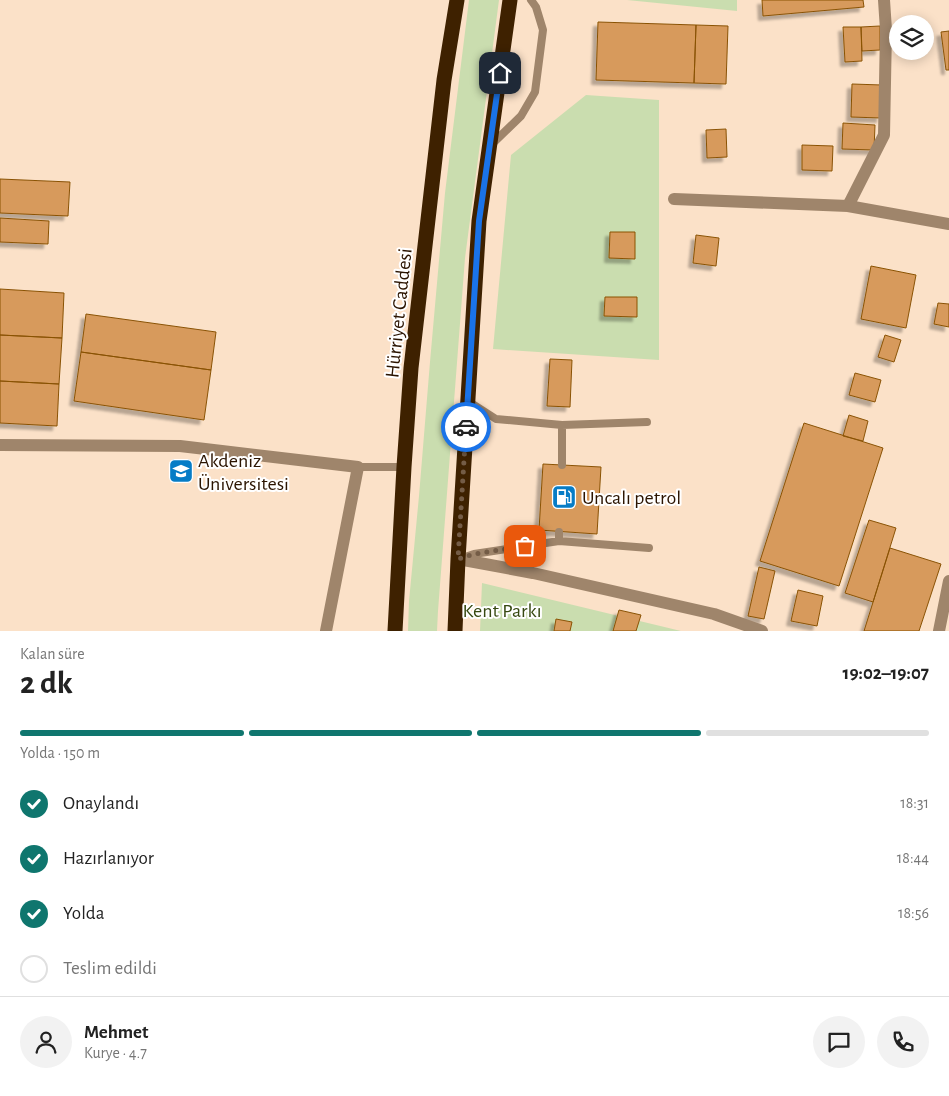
<!DOCTYPE html>
<html lang="tr">
<head>
<meta charset="utf-8">
<style>
  body { margin:0; font-family:"Alegreya Sans",sans-serif; background:#f2f2f2; color:#222; height:100vh; display:flex; flex-direction:column; font-size:19px; white-space:nowrap }
  * { box-sizing:border-box; margin:0 }
  p { font-size:16px; color:#767676 }
  .icon { flex:none; width:28px; height:28px; fill:none; stroke:currentColor; stroke-width:2; stroke-linecap:round; stroke-linejoin:round }
  .map { position:relative; height:631px; overflow:hidden }
  .side { display:flex; flex-direction:column; background:#fff; flex:1 }
  .side>* { flex:none }
  .controls { position:absolute; left:889px; top:15px; display:grid; gap:10px }
  .controls a { display:grid; place-items:center; width:45px; height:45px; border-radius:50%; background:#fff; box-shadow:0 2px 12px #0003; font-size:25px }
  .pin { position:absolute; display:grid; place-items:center; width:42px; height:42px; color:#fff; margin:-21px; border-radius:10px; box-shadow:0 2px 8px #0006 }
  .courier { position:absolute; display:grid; place-items:center; width:50px; height:50px; margin:-25px; border:4px solid #1a73e8; border-radius:50%; background:#fff; color:#222; box-shadow:0 1px 6px #0007 }
  .head em { font-style:normal; font-weight:700 }
  .head div { display:flex; flex-direction:column-reverse }
  .head { display:flex; align-items:center; justify-content:space-between; height:85px; padding:0 20px }
  h1 { font-size:32px; font-weight:700; line-height:38px }
  .bar { display:grid; grid-template-columns:repeat(4,1fr); gap:8px 5px; align-content:center; height:60px; padding:0 20px }
  .bar i { height:6px; border-radius:4px; background:#e0e0e0 }
  .bar .current { background:#0f766e }
  .bar p { grid-column:span 4 }
  .line { display:flex; align-items:center; gap:12px; padding:0 20px; border-top:1px solid #e0e0e0 }
  .line div { flex:1 }
  .round { display:grid; place-items:center; flex:none; width:52px; height:52px; border-radius:26px; background:#f2f2f2 }
  ol { padding:0 20px; list-style:none }
  li { display:flex; align-items:center; gap:15px; height:55px }
  li p { margin-inline-start:auto }
  li .icon { padding:5px; border-radius:50%; background:#0f766e; color:#fff; stroke-width:4 }
  li:last-child { color:#767676 }
  li i { width:28px; height:28px; border:2px solid #e0e0e0; border-radius:50% }
  .map>svg:first-child { display:block }
  .green { fill:#caddaf }
  .building { fill:#d79a5b; stroke:#8a5305; filter:url(#shadow) }
  .lines { fill:none; stroke-linecap:round; stroke-linejoin:round }
  .lane { stroke:#9f856b; stroke-width:8 }
  .street { stroke:#9f856b; stroke-width:12 }
  .highway { stroke:#3e2100; stroke-width:15 }
  .done { stroke:#745c46; stroke-width:5; stroke-dasharray:0 9 }
  .route { stroke:#1a73e8; stroke-width:6 }
  .labels { text-anchor:middle; stroke-width:4; stroke-linejoin:round; paint-order:stroke }
  .street-label { font-size:20px; fill:#2b1400; stroke:#fff }
  .poi-label { font-size:20px; fill:#2b1400; stroke:#fff; text-anchor:start }
  .park-label { font-size:20px; fill:#374911; stroke:#fff }
</style>
</head>
<body>
<div class="map">
<svg width="949" height="631" viewBox="0 0 949 631">
  <defs>
    <filter id="shadow"><feDropShadow dx="-4.5" dy="4.5" stdDeviation="1" flood-color="#0004"/></filter>
  </defs>
  <rect width="100%" height="100%" fill="#fbe1c8"/>
  <path class="green" d="M469,0h30l-34,258 -27,353 -1,20h-29l1,-30 10,-105 11,-134 15,-169z
    M627,0h110v11z
    M586,95l73,5v260l-166,-11 18,-194z
    M482,583l199,48h-201z"/>
  <path class="building" d="M762,0h101l1,7 -101,9z
    M598,22l98,3 -2,58 -98,-3z
    M696,25l32,1 -2,58 -32,-1z
    M880,26v24l-18,1 -1,-24z
    M843,27h18l1,34 -17,1z
    M949,31v39h-3l-5,-38z
    M852,84l30,1 -1,33 -30,-1z
    M843,123l32,2 -1,25 -32,-1z
    M726,129l1,28 -20,1 -1,-28z
    M802,145l31,1 -1,25 -30,-1z
    M0,179l70,3 -2,34 -68,-3z
    M0,218l49,3 -1,23 -48,-2z
    M610,232h25v27l-26,-1z
    M696,235l23,3 -3,28 -23,-3z
    M871,266l45,9 -10,53 -45,-9z
    M0,289l64,4 -2,45 -62,-3z
    M605,297h32v20l-33,-1z
    M938,303l11,1v23l-15,-3z
    M86,314l130,18 -5,38 -130,-18z
    M0,335l62,3 -3,46 -59,-3z
    M885,335l16,5 -7,22 -16,-5z
    M81,352l130,18 -7,50 -130,-19z
    M550,359l22,1 -2,47 -23,-1z
    M855,373l26,7 -6,22 -26,-7z
    M0,381l59,3 -2,42 -57,-3z
    M849,415l19,6 -5,20 -20,-5z
    M804,423l79,25 -44,138 -79,-25z
    M543,464l58,3 -4,67 -58,-4z
    M869,520l27,8 -23,74 -28,-9z
    M890,548l51,16 -22,67h-55z
    M759,567l16,4 -11,48 -16,-3z
    M798,590l25,6 -6,30 -26,-5z
    M619,610l22,5 -5,16h-23z
    M556,619l16,3 -2,9h-16z"/>
  <g class="lines">
    <path class="lane" d="M491,145l30,-29 14,-24 8,-62 -7,-23 -5,-7
      M468,401l28,18 66,6v40
      M562,425l85,-3
      M358,467h46
      M559,541l90,7
      M462,558l12,-4 85,-13v-9"/>
    <path class="street" d="M674,199l174,7 101,18
      M848,206l36,-71 2,-105 -2,-30
      M0,445l180,1 178,21 -32,164
      M458,559l75,14 181,41 48,17
      M939,631l10,-50"/>
    <path class="highway" d="M395,631l9,-164 7,-99 33,-288 13,-80
      M455,631l3,-72 21,-338 31,-221"/>
  </g>
  <g class="lines">
    <path class="done" d="M466,427l-8,132 16,-5 51,-8"/>
    <path class="route" d="M466,427l13,-206 21,-148"/>
  </g>
  <defs>
    <symbol id="university-square" viewBox="-11 -11 22 22"><rect x="-9" y="-9" width="18" height="18" rx="4" fill="#067cc6" stroke="#fff"/><path d="M0-5L7-2L0 1L-7-2ZM-4 1L0 2.5L4 1V4Q0 6-4 4Z" fill="#fff"/></symbol>
    <symbol id="fuel-square" viewBox="-11 -11 22 22"><rect x="-9" y="-9" width="18" height="18" rx="4" fill="#067cc6" stroke="#fff"/><path d="M-5.5-6h7V0h2V4h1.3V-2.5L3-4.5l.8-.8L6-3V5H2.5V1h-1V6h-7ZM-4.2-4.7v3.2H.2V-4.7Z" fill="#fff"/></symbol>
  </defs>
  <g fill-rule="evenodd">
    <use href="#university-square" x="167" y="457" width="28" height="28"/>
    <use href="#fuel-square" x="550" y="483" width="28" height="28"/>
  </g>
  <g class="labels">
    <g class="street-label">
      <text transform="translate(398 313) rotate(-84)" y="7">Hürriyet Caddesi</text>
    </g>
    <g class="poi-label">
      <text x="198" y="467">Akdeniz<tspan x="198" dy="23">Üniversitesi</tspan></text>
      <text x="582" y="504">Uncalı petrol</text>
    </g>
    <g class="park-label">
      <text x="502" y="617">Kent Parkı</text>
    </g>
  </g>
</svg>
<div class="controls">
<a><svg class="icon" aria-label="layers" viewBox="0 0 24 24"><path d="M12 4l9 5-9 5-9-5zM3 14l9 5 9-5"/></svg></a>
</div>
<div class="pin" style="left:525px;top:546px;background:#ea580c"><svg class="icon" aria-label="bag" viewBox="0 0 24 24"><path d="M5 8h14l-1 12H6zM9 8a3 3 0 0 1 6 0"/></svg></div>
<div class="pin" style="left:500px;top:73px;background:#1f2937"><svg class="icon" aria-label="home" viewBox="0 0 24 24"><path d="M3 11l9-7 9 7M6 9v11h12V9"/></svg></div>
<div class="courier" style="left:466px;top:427px"><svg class="icon" aria-label="car" viewBox="0 0 24 24"><path d="M5 17H2v-5l4-1 3-4h7l3 4 3 1v5h-3M9 17h6M6 11h13"/><circle cx="7" cy="17" r="2"/><circle cx="17" cy="17" r="2"/></svg></div>
</div>
<section class="side">
<div class="head"><div><h1>2 dk</h1><p>Kalan süre</p></div><em>19:02–19:07</em></div>
<div class="bar"><i class="current"></i><i class="current"></i><i class="current"></i><i></i><p>Yolda · 150 m</p></div>
<ol>
<li><svg class="icon" aria-label="check" viewBox="0 0 24 24"><path d="M5 12l5 5 9-10"/></svg>Onaylandı<p>18:31</p></li>
<li><svg class="icon" aria-label="check" viewBox="0 0 24 24"><path d="M5 12l5 5 9-10"/></svg>Hazırlanıyor<p>18:44</p></li>
<li><svg class="icon" aria-label="check" viewBox="0 0 24 24"><path d="M5 12l5 5 9-10"/></svg>Yolda<p>18:56</p></li>
<li><i></i>Teslim edildi</li>
</ol>
<div class="line" style="height:90px"><a class="round"><svg class="icon" aria-label="person" viewBox="0 0 24 24"><circle cx="12" cy="8" r="4"/><path d="M4 21q1-7 8-7t8 7"/></svg></a><div><b>Mehmet</b><p>Kurye · 4.7</p></div><a class="round"><svg class="icon" aria-label="chat" viewBox="0 0 24 24"><path d="M4 5h16v11H9l-5 4z"/></svg></a><a class="round"><svg class="icon" aria-label="phone" viewBox="0 0 24 24"><path d="M5 4h4l2 5-3 2q2 4 5 5l2-3 5 2v4C11 20 4 13 5 4z"/></svg></a></div>
</section>
</body>
</html>
